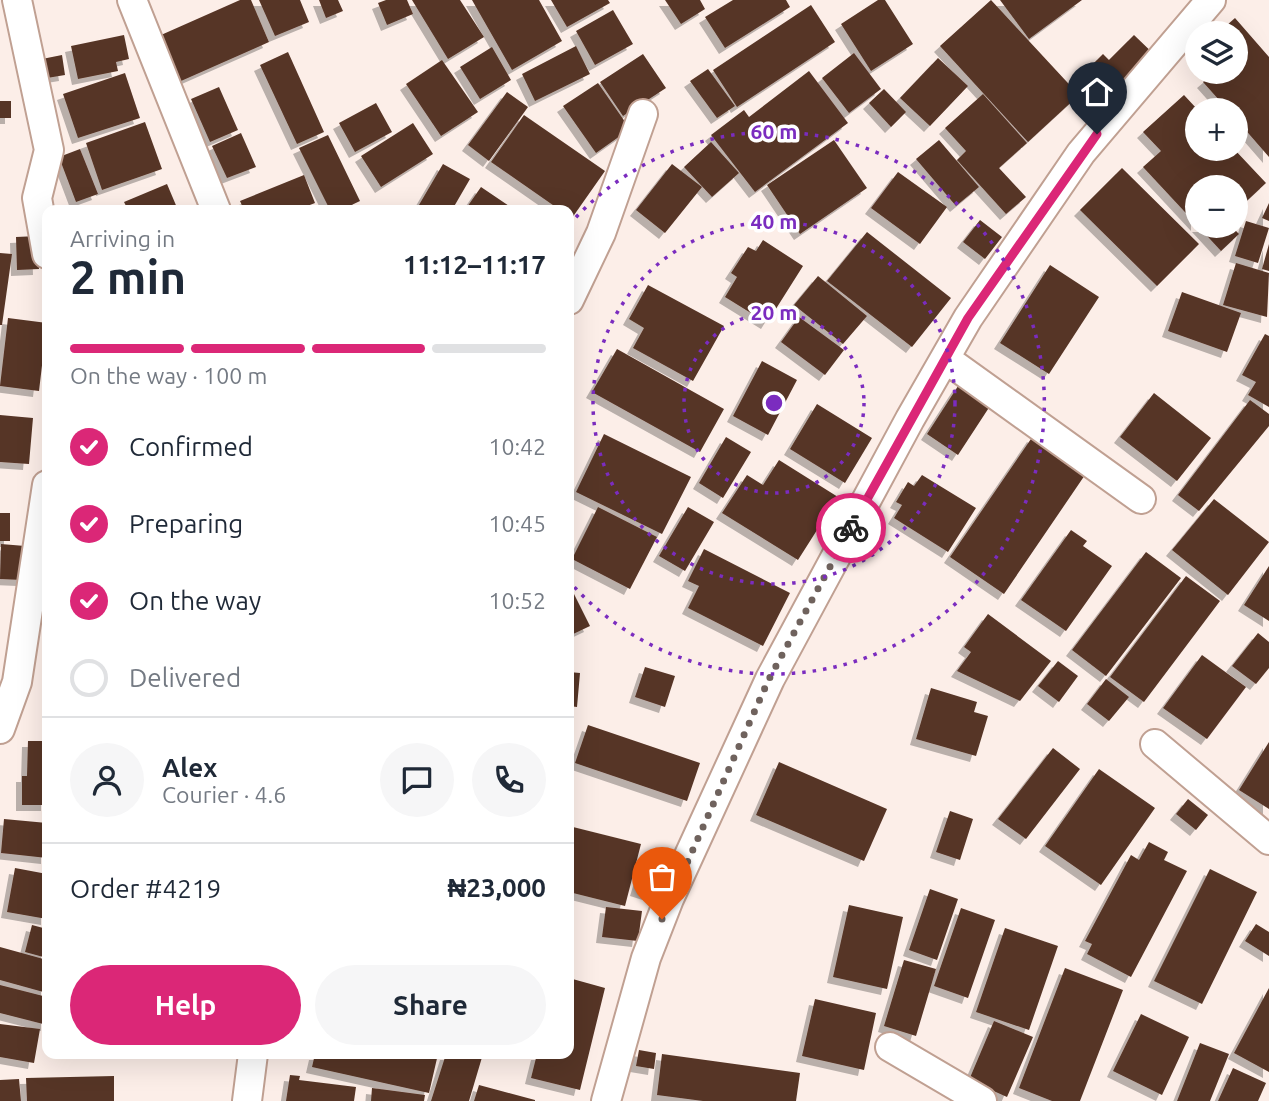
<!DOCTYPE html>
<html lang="en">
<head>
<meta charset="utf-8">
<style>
  body { margin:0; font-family:Ubuntu,sans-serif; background:#f6f6f7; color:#1f2937; height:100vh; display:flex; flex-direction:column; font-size:26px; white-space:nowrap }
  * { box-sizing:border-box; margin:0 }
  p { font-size:23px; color:#747a83 }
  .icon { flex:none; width:38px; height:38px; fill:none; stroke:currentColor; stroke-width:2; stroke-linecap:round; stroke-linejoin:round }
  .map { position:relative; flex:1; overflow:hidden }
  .details { position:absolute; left:42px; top:205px; width:532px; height:854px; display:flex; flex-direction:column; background:#fff; border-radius:14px; box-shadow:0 7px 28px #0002 }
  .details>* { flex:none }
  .tools { position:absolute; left:1185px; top:21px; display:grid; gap:14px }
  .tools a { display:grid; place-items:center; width:63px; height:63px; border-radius:50%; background:#fff; box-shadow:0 7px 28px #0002; font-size:35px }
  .pin { position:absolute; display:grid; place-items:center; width:60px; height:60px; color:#fff; margin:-72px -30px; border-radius:50% 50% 50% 0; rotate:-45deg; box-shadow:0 0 7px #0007 }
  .pin .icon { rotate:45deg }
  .courier { position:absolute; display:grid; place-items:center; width:70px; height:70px; margin:-35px; border:5px solid #db2777; border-radius:50%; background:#fff; color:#222; box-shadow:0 2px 9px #0007 }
  .headline em { font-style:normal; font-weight:700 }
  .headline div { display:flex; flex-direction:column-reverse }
  .headline { display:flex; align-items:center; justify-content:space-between; height:119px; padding:0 28px }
  h1 { font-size:46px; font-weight:700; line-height:52px }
  .bar { display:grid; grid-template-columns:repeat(4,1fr); gap:10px 7px; align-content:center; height:84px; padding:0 28px }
  .bar i { height:9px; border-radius:5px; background:#e0e1e3 }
  .bar .current { background:#db2777 }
  .bar p { grid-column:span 4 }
  .line { display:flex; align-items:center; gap:18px; padding:0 28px; border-top:2px solid #e0e1e3 }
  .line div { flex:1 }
  .round { display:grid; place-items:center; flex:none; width:74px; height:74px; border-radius:37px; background:#f6f6f7 }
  ol { padding:0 28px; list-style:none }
  li { display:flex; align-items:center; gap:21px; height:77px }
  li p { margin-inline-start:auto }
  li .icon { padding:7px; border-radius:50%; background:#db2777; color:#fff; stroke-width:4 }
  li:last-child { color:#747a83 }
  li i { width:38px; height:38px; border:4px solid #e0e1e3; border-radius:50% }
  .cta { display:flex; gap:14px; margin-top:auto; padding:14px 28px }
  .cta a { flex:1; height:80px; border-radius:42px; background:#db2777; color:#fff; font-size:28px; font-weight:700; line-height:80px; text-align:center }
  .cta a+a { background:#f6f6f7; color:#1f2937 }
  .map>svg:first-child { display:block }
  .building { fill:#573526; filter:url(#shadow) }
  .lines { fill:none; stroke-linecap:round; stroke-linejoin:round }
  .street-casing { stroke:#c0a092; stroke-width:32 }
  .street { stroke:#fff; stroke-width:28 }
  .done { stroke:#6f625d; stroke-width:7; stroke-dasharray:0 12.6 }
  .route { stroke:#db2777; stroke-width:9 }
  .ring { fill:none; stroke:#7b2cbf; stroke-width:3.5; stroke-dasharray:3.5 7 }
  .centre { fill:#7b2cbf; stroke:#fff; stroke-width:3.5 }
  .ring-label { font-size:21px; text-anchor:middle; font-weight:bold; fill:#7b2cbf; stroke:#fff; stroke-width:7; stroke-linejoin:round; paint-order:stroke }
</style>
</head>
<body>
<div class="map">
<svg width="1269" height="1101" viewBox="0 0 1269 1101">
  <defs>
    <filter id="shadow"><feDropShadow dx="-6" dy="6" stdDeviation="0" flood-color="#0004"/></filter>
  </defs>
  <rect width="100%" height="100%" fill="#fceee8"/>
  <path class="building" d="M240,0h11l18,42 -88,39 -20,-46z
    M259,0h41l9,22 -34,14z
    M319,0h19l5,11 -17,7z
    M386,0h21l6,14 -26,11 -9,-22z
    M412,0h48l24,37 -36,22z
    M472,0h67l23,41 -50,29z
    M551,0h57l2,3 -43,24z
    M665,0h35l5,9 -24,15z
    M733,0h53l4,7 -65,41 -20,-31z
    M878,0h7l28,44 -42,27 -30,-47z
    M991,0l88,95 -51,47 -88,-96z
    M1000,0h82l-53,39z
    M811,5l24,37 -98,65 -24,-37z
    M613,10l20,34 -38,21 -19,-34z
    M1235,18l34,39v100l-33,-38v-9h-8l-25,-28 12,-10h21v-39h-18z
    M124,35l5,24 -13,3 2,9 -40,8 -7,-33z
    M1134,35l25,24 -53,54 -30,-32 27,-27 6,6z
    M576,46l14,28 -55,27 -13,-27z
    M492,47l19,33 -31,19 -20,-32z
    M288,52l36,80 -27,12 -37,-79z
    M854,53l27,36 -32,24 -27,-35z
    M643,54l23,34 -43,28 -23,-34z
    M62,55l3,20 -30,5 -3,-19z
    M938,58l30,28 -38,40 -30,-28z
    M442,60l36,52 -37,24 -35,-52z
    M708,69l27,37 -18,12 -27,-37z
    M809,71l39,52 -93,69 -44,-57 33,-25 5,7z
    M125,73l15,45 -62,20 -15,-44z
    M598,83l32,46 -34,24 -33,-47z
    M219,87l19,43 -28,12 -19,-43z
    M884,89l22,23 -15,15 -22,-24z
    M507,92l21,15 -39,54 -21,-16z
    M983,94l44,49 -28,25 27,29 -20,17 -49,-54 9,-9 -21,-23z
    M1184,95l13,14v40h37l32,34 -30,28v-24h-39v38l-54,-58 18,-16 -18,-19z
    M0,101h11v17h-11z
    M376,103l16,29 -37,20 -16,-29z
    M524,115l81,56 -33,47 -3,-8h-9l-69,-48z
    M145,122l17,47 -60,21 -16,-47z
    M413,123l20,31 -52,33 -20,-31z
    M241,133l15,34 -29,11 -15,-32z
    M328,135l32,66 -19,9h-11l-31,-62z
    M834,140l33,48 -67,46 -33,-49z
    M939,140l40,47 -23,19 -40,-47z
    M711,142l28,31 -27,24 -28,-30z
    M80,149l18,45 -22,8 -17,-45z
    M443,164l27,15 -18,31h-36z
    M672,164l30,23 -37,46 -29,-23z
    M1122,168l77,76 -42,42 -77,-76z
    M898,172l49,35 -27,37 -49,-36z
    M304,175l11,28 -18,7h-53l-4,-9z
    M167,184l11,26h-50l-4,-8z
    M481,187l34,23h-50z
    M1269,203v18l-7,-3z
    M980,220l22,17 -17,22 -22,-17z
    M1246,221l23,7 -11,35 -23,-7z
    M1198,226h33l8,8 -18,17z
    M867,232l84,66 -39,49 -85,-66z
    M38,236l1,33 -22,1 -1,-33z
    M763,240l40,26 -36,57 -42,-26 12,-20 -6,-4 17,-26 8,4z
    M1269,244v27l-7,-2z
    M0,253l12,1 -10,71h-2z
    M1236,263l33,10 -2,44 -44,-12z
    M1050,265l49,32 -50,77 -49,-31z
    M818,276l49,40 -24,28 -49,-39z
    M648,285l76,41 -31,55 -60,-33 11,-20 -15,-9z
    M1182,292l59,21 -14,39 -59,-21z
    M799,317l45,33 -19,25 -44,-33z
    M8,318l39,5 -8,68 -39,-5z
    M1265,334l4,2v71l-21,-12 8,-13 -14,-7z
    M617,349l107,60 -24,43 -108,-60z
    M762,361l35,19 -29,55 -35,-19z
    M960,383l32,20 -34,52 -31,-21z
    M1154,393l57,45 -34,43 -57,-44z
    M1250,400l19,14v12l-70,85 -21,-16z
    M817,404l55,34 -27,45 -55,-34z
    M0,415l33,3 -4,46 -29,-2z
    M604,434l87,43 -29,57 -86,-42z
    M1033,436l54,36 -83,122 -54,-37z
    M726,437l25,15 -28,46 -24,-15z
    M779,460l59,37 -40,63 -76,-47 25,-38 16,10z
    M922,475l54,33 -28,44 -54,-34 8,-13 -6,-3 12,-20 6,4z
    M1214,499l55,43 -41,53 -56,-45z
    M598,507l59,30 -27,52 -58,-30z
    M688,507l26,15 -29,49 -26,-15z
    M0,513h10v28h-10z
    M1071,530l16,11 -4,5 29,20 -46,65 -45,-31z
    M1,544l24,2 -2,34 -23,-1z
    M704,549l86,44 -27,53 -75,-38 11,-22 -11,-5z
    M1146,552l35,26 -75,98 -34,-26z
    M1269,566v55l-25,-16z
    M1186,576l34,25 -76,101 -34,-25z
    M573,592l17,34 -21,10v-42z
    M988,614l63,47 -31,40 -63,-30 14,-19 -7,-5z
    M1258,633l11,9v26l-13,16 -24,-18z
    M1202,655l44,32 -39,52 -44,-31z
    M1058,661l20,15 -19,26 -21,-16z
    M645,667l30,9 -10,31 -30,-10z
    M569,672l11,1 -3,34 -8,-1z
    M1106,679l23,18 -20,24 -22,-17z
    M931,688l46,14 -3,10 14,4 -12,40 -60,-17z
    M588,725l112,38 -13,38 -112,-38z
    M28,741h19v64h-25v-29h5z
    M1269,742v67l-30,-19z
    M1053,748l27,21 -54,70 -28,-20z
    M779,762l108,47 -23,52 -108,-46z
    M1099,769l56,39 -54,77 -56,-39z
    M1188,799l20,16 -12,15 -20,-16z
    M950,811l23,8 -13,41 -24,-8z
    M4,819l43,4v35l-46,-5z
    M569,826l72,18 -16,62 -56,-14z
    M1149,842l19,10 -4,8 23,11 -56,106 -44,-23 5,-10 -7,-3 46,-86 8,5z
    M646,858l22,7 -10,32 -22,-7z
    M15,868l32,6v45l-40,-7z
    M1210,869l47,23 -55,112 -48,-23z
    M930,889l28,10 -21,61 -28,-10z
    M849,905l54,12 -16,72 -54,-12z
    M606,907l36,4 -4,30 -36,-4z
    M961,908l34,12 -27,78 -34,-12z
    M1256,924l13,8v24l-24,-15z
    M32,925l15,4v29l-22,-6z
    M1005,928l53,18 -29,84 -53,-18z
    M0,947l47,13v33l-47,-13z
    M904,960l32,9 -20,67 -32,-10z
    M1065,968l58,22 -43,111h-28l-33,-13z
    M569,978l36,10 -25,102 -49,-12 6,-24h32z
    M0,985l47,12v28l-47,-12z
    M1269,988v84l-35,-19z
    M815,999l61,14 -12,57 -62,-14z
    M1141,1014l48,23 -27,58 -49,-24z
    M994,1021l39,16 -26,60 -38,-17z
    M0,1024l40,5 -6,34 -34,-6z
    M1200,1043l29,11 -19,47h-33z
    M639,1050l17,3 -2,16 -18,-3z
    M315,1054h123l-9,39 -117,-26z
    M446,1054h37l-14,47h-38z
    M662,1054l138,19 -4,28h-93l-46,-6z
    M1233,1068l33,15 -8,18h-40z
    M290,1075l10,1 -1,4 57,7 -2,14h-68z
    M114,1076v25h-87l-1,-23z
    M19,1079l2,22h-21v-21z
    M479,1085l56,15v1h-61z
    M372,1088l53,7 -1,6h-53z"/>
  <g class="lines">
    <defs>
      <path id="street" d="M17,0l32,150 -12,48 10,56
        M132,0l84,210
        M569,300l32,-67 42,-119
        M946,359l195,140
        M0,729l17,-47 30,-197
        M1155,744l114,96
        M890,1047l92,54
        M247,1101l6,-47
        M606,1101l40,-143 23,-59 101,-220 140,-260 58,-101 113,-165 130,-153"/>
    </defs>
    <use href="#street" class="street-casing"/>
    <use href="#street" class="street"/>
  </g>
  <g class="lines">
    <path class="done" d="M662,919l107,-240 82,-151"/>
    <path class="route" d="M851,528l117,-210 129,-184"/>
  </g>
  <g class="ring">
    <circle cx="774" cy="403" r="90"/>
    <circle cx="774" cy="403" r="181"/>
    <path d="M569 225A271 271 0 1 1 569 581"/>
  </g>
  <circle cx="774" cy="403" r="10" class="centre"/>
  <g class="ring-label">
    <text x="774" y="139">60 m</text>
    <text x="774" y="229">40 m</text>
    <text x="774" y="320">20 m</text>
  </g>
</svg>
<div class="tools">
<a><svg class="icon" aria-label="layers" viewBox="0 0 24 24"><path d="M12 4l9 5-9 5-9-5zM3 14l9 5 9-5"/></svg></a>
<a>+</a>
<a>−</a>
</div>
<div class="pin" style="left:662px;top:919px;background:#ea580c"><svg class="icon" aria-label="bag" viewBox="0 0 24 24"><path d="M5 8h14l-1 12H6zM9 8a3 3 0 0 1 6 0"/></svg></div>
<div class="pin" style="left:1097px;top:134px;background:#1f2937"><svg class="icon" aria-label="home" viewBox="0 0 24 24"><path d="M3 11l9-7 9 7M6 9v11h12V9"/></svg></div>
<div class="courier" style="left:851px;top:528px"><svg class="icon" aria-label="bike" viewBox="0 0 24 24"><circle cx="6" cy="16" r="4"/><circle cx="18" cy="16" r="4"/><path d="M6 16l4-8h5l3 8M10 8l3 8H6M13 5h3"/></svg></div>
<section class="details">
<div class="headline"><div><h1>2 min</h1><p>Arriving in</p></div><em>11:12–11:17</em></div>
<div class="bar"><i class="current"></i><i class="current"></i><i class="current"></i><i></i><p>On the way · 100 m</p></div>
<ol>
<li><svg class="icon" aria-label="check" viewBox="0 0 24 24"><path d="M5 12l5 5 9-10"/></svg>Confirmed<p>10:42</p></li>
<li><svg class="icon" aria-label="check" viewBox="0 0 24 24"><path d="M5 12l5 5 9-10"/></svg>Preparing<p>10:45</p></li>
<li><svg class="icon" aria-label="check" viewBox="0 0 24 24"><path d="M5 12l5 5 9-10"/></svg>On the way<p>10:52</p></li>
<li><i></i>Delivered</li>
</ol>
<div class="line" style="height:126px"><a class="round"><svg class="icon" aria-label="person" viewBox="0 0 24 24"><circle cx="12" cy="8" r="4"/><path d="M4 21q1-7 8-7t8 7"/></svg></a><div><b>Alex</b><p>Courier · 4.6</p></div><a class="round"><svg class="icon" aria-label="chat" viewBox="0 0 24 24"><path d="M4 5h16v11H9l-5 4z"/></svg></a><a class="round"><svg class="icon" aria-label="phone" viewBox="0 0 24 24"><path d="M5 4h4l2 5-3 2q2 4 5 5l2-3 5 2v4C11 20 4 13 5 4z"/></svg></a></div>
<div class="line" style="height:91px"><div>Order #4219</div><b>₦23,000</b></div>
<div class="cta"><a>Help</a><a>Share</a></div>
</section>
</div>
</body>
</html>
